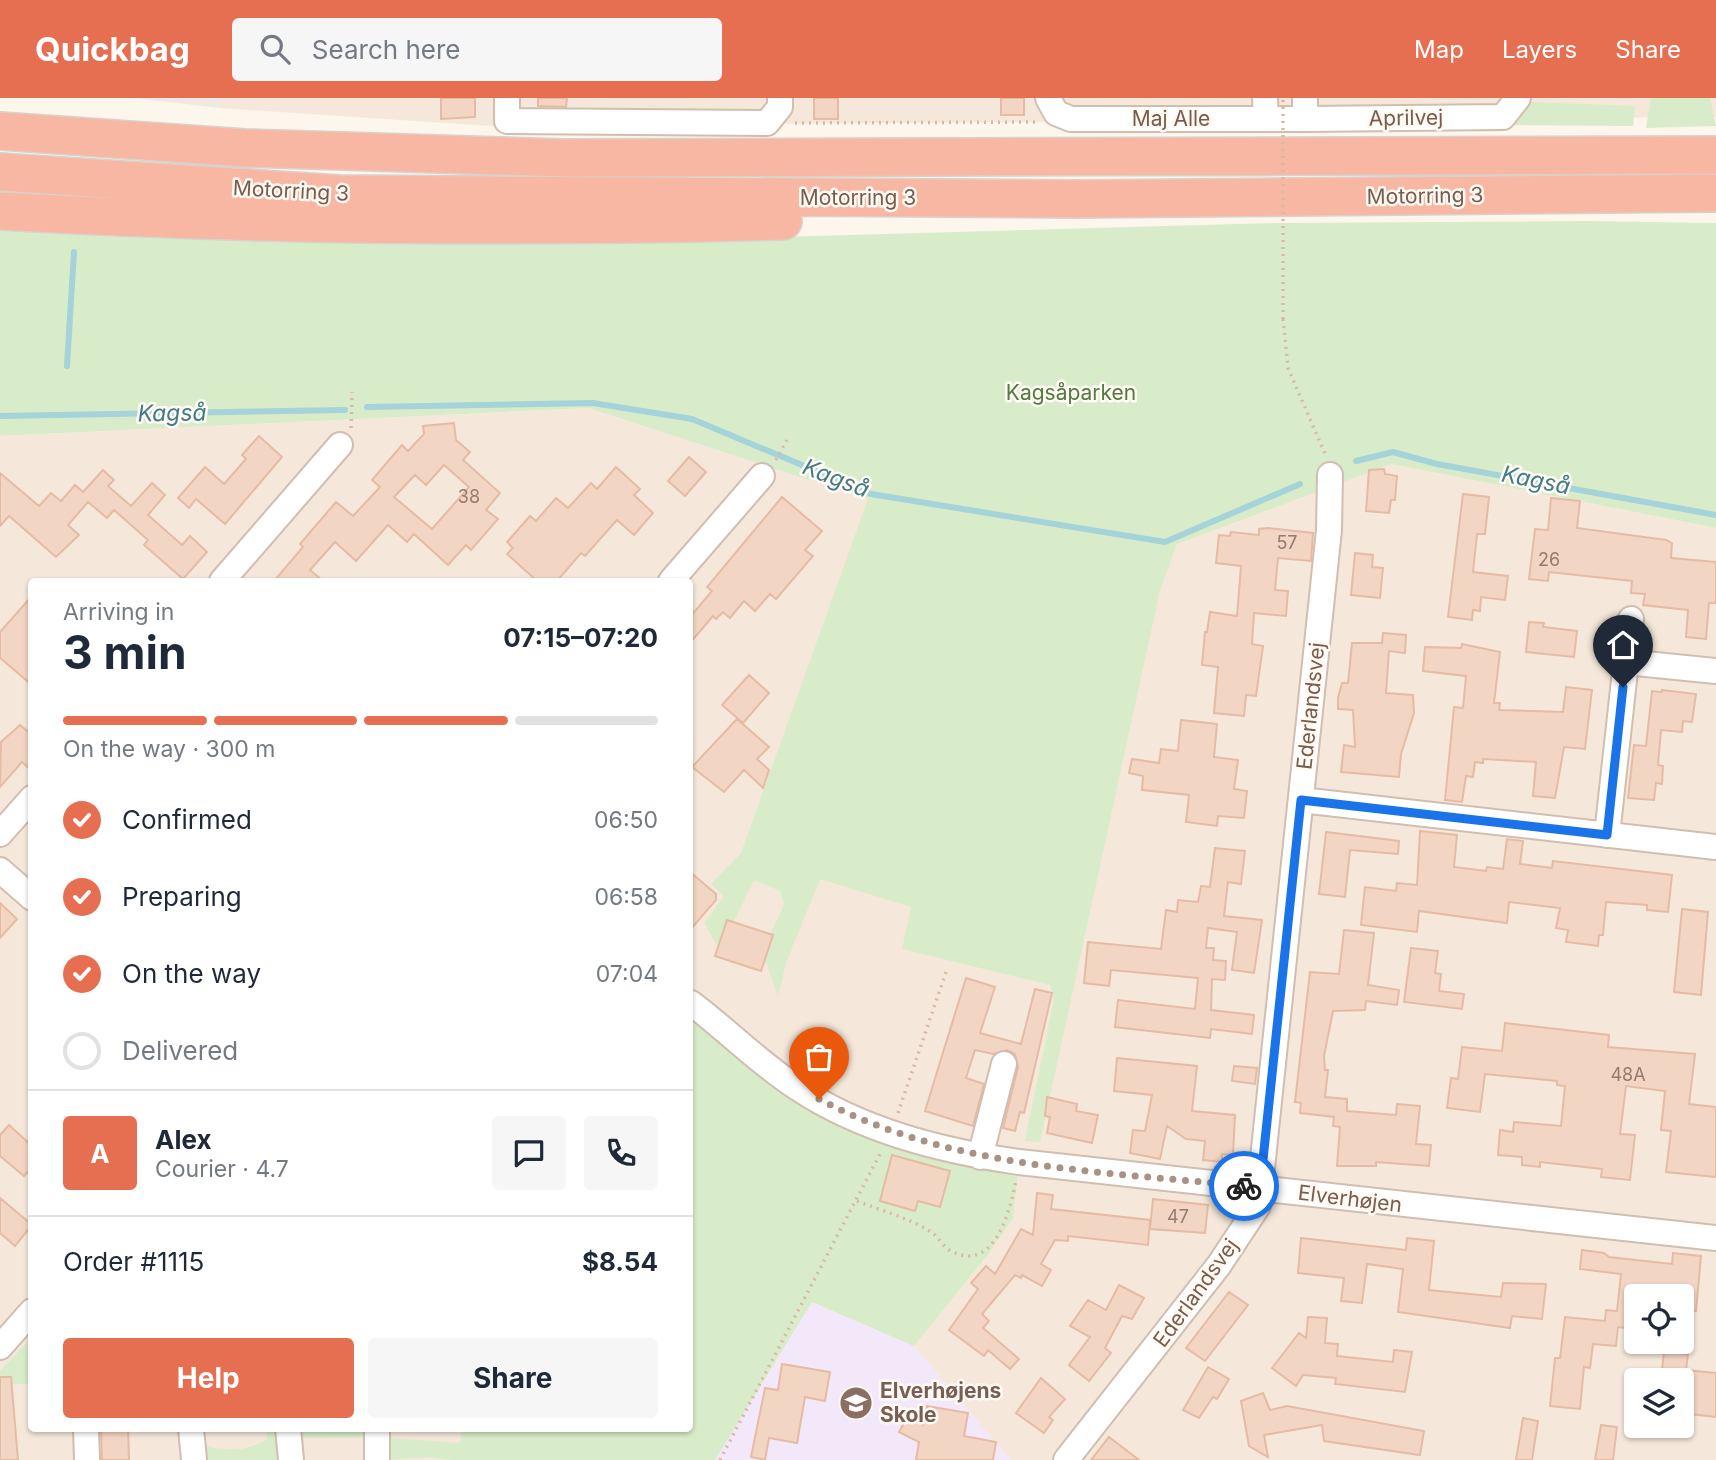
<!DOCTYPE html>
<html lang="en">
<head>
<meta charset="utf-8">
<style>
  body { margin:0; font-family:Inter,sans-serif; background:#f6f6f7; color:#1f2937; height:100vh; display:flex; flex-direction:column; font-size:26px; white-space:nowrap }
  * { box-sizing:border-box; margin:0 }
  p { font-size:23px; color:#747a83 }
  .icon { flex:none; width:38px; height:38px; fill:none; stroke:currentColor; stroke-width:2; stroke-linecap:round; stroke-linejoin:round }
  .map { position:relative; flex:1; overflow:hidden }
  .side { position:absolute; left:28px; top:480px; width:665px; height:854px; display:flex; flex-direction:column; background:#fff; border-radius:7px; box-shadow:0 2px 5px #0004 }
  .side>* { flex:none }
  .buttons { position:absolute; left:1624px; top:1186px; display:grid; gap:14px }
  .buttons a { display:grid; place-items:center; width:70px; height:70px; border-radius:7px; background:#fff; box-shadow:0 2px 5px #0004; font-size:35px }
  .pin { position:absolute; display:grid; place-items:center; width:60px; height:60px; color:#fff; margin:-72px -30px; border-radius:50% 50% 50% 0; rotate:-45deg; box-shadow:0 0 7px #0007 }
  .pin .icon { rotate:45deg }
  .courier { position:absolute; display:grid; place-items:center; width:70px; height:70px; margin:-35px; border:5px solid #1a73e8; border-radius:50%; background:#fff; color:#222; box-shadow:0 2px 9px #0007 }
  .head em { font-style:normal; font-weight:700 }
  .head div { display:flex; flex-direction:column-reverse }
  .head { display:flex; align-items:center; justify-content:space-between; height:119px; padding:0 35px }
  h1 { font-size:46px; font-weight:700; line-height:52px }
  .bar { display:grid; grid-template-columns:repeat(4,1fr); gap:10px 7px; align-content:center; height:84px; padding:0 35px }
  .bar i { height:9px; border-radius:5px; background:#e0e1e3 }
  .bar .selected { background:#e76f51 }
  .bar p { grid-column:span 4 }
  .line { display:flex; align-items:center; gap:18px; padding:0 35px; border-top:2px solid #e0e1e3 }
  .line div { flex:1 }
  .round { display:grid; place-items:center; flex:none; width:74px; height:74px; border-radius:7px; background:#f6f6f7 }
  ol { padding:0 35px; list-style:none }
  li { display:flex; align-items:center; gap:21px; height:77px }
  li p { margin-inline-start:auto }
  li .icon { padding:7px; border-radius:50%; background:#e76f51; color:#fff; stroke-width:4 }
  li:last-child { color:#747a83 }
  li i { width:38px; height:38px; border:4px solid #e0e1e3; border-radius:50% }
  .button { display:flex; gap:14px; margin-top:auto; padding:14px 35px }
  .button a { flex:1; height:80px; border-radius:7px; background:#e76f51; color:#fff; font-size:28px; font-weight:700; line-height:80px; text-align:center }
  .button a+a { background:#f6f6f7; color:#1f2937 }
  header { display:flex; align-items:center; gap:42px; box-sizing:border-box; height:98px; padding:0 35px; background:#e76f51; color:#fff }
  header strong { font-size:33px }
  nav { display:flex; gap:38px; margin-inline-start:auto; font-size:24px }
  .search { width:490px; height:63px; background:#f6f6f7; display:flex; align-items:center; gap:18px; box-sizing:border-box; padding:0 24px; border-radius:7px; color:#747a83; font-size:26px }
  .map>svg:first-child { display:block }
  .residential { fill:#f5e8da; fill-rule:evenodd }
  .industrial { fill:#efe9e4 }
  .education { fill:#f3e8fa }
  .green { fill:#d8ecc9 }
  .lines { fill:none; stroke-linecap:round; stroke-linejoin:round }
  .stream { stroke:#a5d3da; stroke-width:6 }
  .building { fill:#f3d5c3; stroke:#e6bba3; stroke-width:2; fill-rule:evenodd }
  .minor-casing { stroke:#d1beb0; stroke-width:28 }
  .highway-casing { stroke:#dad1cd; stroke-width:40 }
  .path { stroke:#d9b8a5; stroke-width:3.5; stroke-dasharray:2 5; stroke-linecap:butt }
  .minor { stroke:#fff; stroke-width:24 }
  .highway { stroke:#f7b7a3; stroke-width:37 }
  .path-bridge { stroke:#d9b8a5; stroke-width:3.5; stroke-dasharray:2 5; stroke-linecap:butt }
  .done { stroke:#a89285; stroke-width:7; stroke-dasharray:0 12.6 }
  .route { stroke:#1a73e8; stroke-width:9 }
  .labels { text-anchor:middle; stroke-width:5; stroke-linejoin:round; paint-order:stroke }
  .number-label { font-size:18px; fill:#987a6a }
  .street-label { font-size:21px; fill:#7a5c4d; stroke:#fffaf3 }
  .park-label { font-size:21px; fill:#537a41; stroke:#fffaf3 }
  .education-label { font-size:21px; font-weight:bold; fill:#785e54; stroke:#fffaf3; text-anchor:start }
  .water-label { font-size:23px; font-style:italic; fill:#437c86; stroke:#fffaf3 }
</style>
</head>
<body>
<header>
<strong>Quickbag</strong>
<div class="search"><svg class="icon" aria-label="search" viewBox="0 0 24 24"><circle cx="10" cy="10" r="6"/><path d="M15 15l6 6"/></svg>Search here</div>
<nav><a>Map</a><a>Layers</a><a>Share</a></nav>
</header>
<div class="map">
<svg width="1716" height="1362" viewBox="0 0 1716 1362">
  <rect width="100%" height="100%" fill="#fdf6ec"/>
  <path class="residential" d="M220,0h1496v19l-1226,9 -270,-18z
    M589,310l576,134 226,-78 325,64v932h-1716v-1024zM32,483h658v847h-658zM1636,1199h46v45h-46zM1636,1283h46v45h-46z"/>
  <path class="industrial" d="M134,0h86v10z"/>
  <path class="education" d="M812,1203l102,45 97,114h-296z"/>
  <path class="green" d="M1651,0h59l6,28 -70,2z
    M1530,4l105,4 -2,20 -131,-1z
    M1586,123l130,2v305l-325,-64 -214,80 -17,46 -120,552 -15,-1 29,-142 -4,-14 -148,-36 9,-42 -91,-28 -34,84 -8,33 -16,-45 22,-46 -4,-14 -26,-11 -34,70 -16,-27 20,-27 -13,-12 30,-31 127,-354 -279,-91 -589,28v-208l531,16 744,-21z
    M690,916l30,30 52,23 93,54 154,41 -6,56 -23,34 -76,94 -102,-44 -97,158h-265l-21,-3 -45,3 -7,-23 -82,1 -1,-10h83v9l83,6 2,-15h228z
    M31,1240v46h-31v-13z
    M267,1330h15l3,32h-87l-1,-16c23,7 48,9 70,-5z"/>
  <g class="lines">
    <path class="stream" d="M67,268l7,-114
      M367,309l226,-4 99,16 179,75 294,48 135,-58
      M0,318l345,-6
      M1356,363l37,-9 44,12 279,51"/>
  </g>
  <path class="building" d="M441,0h34v19l-34,2z
    M538,0h29l-1,9 -28,-1z
    M814,0h24v21h-24z
    M1001,0h23v17h-23z
    M454,325l2,17 14,12 -7,8 37,33 -14,17 12,9 -27,31 -5,-5 -18,20 -34,-31 -7,8 -19,-17 -32,36 -21,-19 -25,28 13,11h-49l29,-34 -3,-3 36,-42 17,14 27,-29 -8,-7 30,-35 6,6 16,-17 -1,-8zM444,367l25,22 -37,42 -38,-32 21,-22 11,10z
    M259,338l23,21 -57,67 -29,-25 -7,9 -11,-10 27,-31 19,17 22,-25 -4,-4z
    M689,359l17,15 -21,24 -17,-15z
    M616,369l24,22 -6,6 19,18 -19,22 -17,-15 -32,36 -4,-3 -24,28h-20l-30,-27 6,-6 -6,-6 23,-26 6,5 20,-23 12,10 23,-25 6,6z
    M1384,371l1,5 12,2 -2,24h-4l-2,13 -23,-2 3,-41z
    M103,372l11,10 -6,6 23,20 21,-23 13,12 -17,20 34,30 8,-9 17,16 -24,27 -39,-34 4,-5 -34,-30 -7,8 -19,-16 -20,23 11,10 -23,22 -47,-41 -9,10v-53l39,33 12,-13 10,8 14,-16 8,7z
    M1463,396l26,3 -4,37h-8l-4,38 35,4 -3,24 -24,-3 -1,14 -7,-1 -1,10 -24,-3z
    M782,399l40,34 -17,19 8,6 -37,43 -6,-5 -15,17 -11,-10 -14,17 -7,-6 -7,7 -3,-3 -23,27v-26l22,-26 -5,-4z
    M1551,400l29,3 -3,27 89,12 6,3 -1,15 45,4v41h-7l-3,36 -20,-2 2,-27 -45,-5 2,-11 -14,-1 1,-12 -83,-9 -1,9 -19,-2 6,-50 13,1z
    M1268,430l45,5 -2,28 -33,-3 -3,32 13,1 -2,25 -32,-3 -2,31 11,2 -7,50 -10,-1 -2,21 -30,-3 4,-46 -16,-2 3,-33h2l3,-20 27,4 4,-50 -25,-3 3,-28 11,1 1,-4 28,3v-6z
    M1355,455l18,2 -1,12 11,1 -3,30 -29,-3z
    M32,498v89l-32,-27v-26z
    M1529,524l15,1 -1,4 34,4 -3,26 -48,-5z
    M1383,535l23,2 -1,18 -16,-2 -3,42 27,2 1,18 -13,41 -2,23 -58,-5 3,-27 11,2 -2,-37 -15,-1v-11l4,-15h6l4,-40h30z
    M1462,546l38,8 -6,51h6l-1,7 64,2 3,-25 26,3 -7,59 -21,-2 -9,51 -22,-2 3,-34 -53,-3v4l-8,-1 -2,15 -7,-1 -4,26 -17,-2 9,-93 9,1 3,-32 -43,-5 2,-24 36,1z
    M749,577l20,18 -26,30 -21,-18z
    M1662,592l34,4 -4,28 -9,-1 -1,11 -21,-2 -3,35 5,1 -1,18 -6,-1 -2,17 -26,-2 6,-53 12,1 6,-55 10,1z
    M737,621l32,28 -12,12 12,11 -6,18 -19,-18 -20,22 -32,-25z
    M1181,622l36,4 -3,33 24,3 -4,29 13,2 -3,27 -26,-2 -1,10 -31,-4 3,-27 -47,-5 1,-14 -14,-3 3,-14 27,4 2,-14 17,2z
    M20,627l12,10v36l-10,-9 -22,25 1,-45z
    M1420,733l37,4 -3,32 32,4 1,-4 16,2 4,-30 16,2 -3,23 32,4 1,-7 119,14 -4,37 -21,-2v-5l-41,-3 -3,33h-4l-1,11 -32,-4 2,-12 -12,-2 4,-20 -51,-6 -2,21 -88,-12 -2,21 -56,-7 4,-38 31,4 1,-8 20,2z
    M1326,734l73,9 -1,13 -48,-4 -5,47 -26,-3z
    M1215,750l30,3 -4,33 -13,-2 -4,34 38,4 -8,53 -22,-3 5,-38 -29,-4 -2,20h8l-1,12 13,1 -1,19 -13,-1 -1,31 43,5 -2,19 -41,-5 -1,9 -95,-11 3,-27 77,9 3,-31 -87,-8 -2,16 -25,-3 4,-41 73,7 5,-39 11,2 1,-12 20,2 3,-16 9,1z
    M690,774l26,22v6l-26,30z
    M0,805l17,16 -17,19z
    M1682,811l26,3 -7,83 -27,-3z
    M727,822l46,15 -12,36 -46,-15z
    M1344,832l30,3 -6,52 31,5 -2,15 -31,-4 -1,9 -32,1 -9,45 1,14h3l-3,27 22,2v12l49,4 1,-11 23,2 -4,38 15,1 -2,21 -53,-4v4h-39l3,-39 -7,-1 1,-9 -34,-4 1,-10 -6,-1 15,-130 29,2z
    M1411,850l27,3 -3,22 6,1 -2,17 25,3 -2,15 -58,-7z
    M966,880l29,9 -15,46 41,11 14,-55 17,4 -28,120 -4,-1 -5,19 -12,-3 15,-61 -3,-13 -8,-4 -14,4 -18,-4 -9,28 18,6 -11,42 -48,-15z
    M1505,925l104,12 -1,12 87,7 -6,50 27,3v70l-50,-5 5,-41 -10,-1 4,-39 -39,-5 -6,48 15,1 -5,45 -29,-3 1,-8 -62,-7v5l-18,-2v-8l-24,-2 2,-25 13,2 1,-10 47,4 4,-40 -8,-1v-4l-72,-7 -5,38 -33,-4 4,-30 7,1 4,-32 40,4z
    M1117,960l80,8 -5,45 43,4 -2,40 -11,-1v8l-19,-2 2,-19 -19,-2 -19,-13 -7,33 -30,-6 3,-23 12,1 7,-36 -38,-4z
    M1234,968l23,2 -2,16 -23,-3z
    M1047,999l30,7 -1,7 22,4 -6,28 -45,-10 3,-16 -5,-1z
    M9,1027l23,21v21l-8,9 -24,-20v-21z
    M892,1057l58,16 -10,36 -22,-6 -3,10 -35,-10z
    M1037,1095l16,2 -2,14 99,11 -2,25 -80,-9v5l-13,-1 -14,24 10,6 -9,16 -20,-11 -1,3 -6,-3 -33,39 7,7 -6,7 36,31 -9,10 -22,-19 -4,6 -35,-26 29,-41 -7,-6 15,-17 9,8 26,-45 12,6z
    M0,1100l32,27 -17,21 -15,-13z
    M1153,1101l55,6 -3,28 -55,-4z
    M1301,1140l105,12 1,-12 27,3 -5,49 72,7 2,-14 43,1 -4,35 -30,-3 -2,12 -112,-16 5,-43 -36,-5 -5,39 -21,-2 3,-23 -46,-5z
    M1582,1152l22,3 5,4 63,7 1,-11 28,3 -5,55 -14,-2v-12h-46v32l-18,-2 -2,19 -23,-2 -3,24 -6,-1 -4,42 -30,-3 5,-48h5l5,-41 40,4 1,-11 11,1 4,-37 -41,-5z
    M1119,1187l25,13 -12,21 -10,-3 -17,32 6,5 -22,28 -20,-16 21,-28 -20,-11 18,-26 18,10z
    M1229,1194l19,13 -43,56 -19,-13z
    M1308,1219l19,1 -2,25 13,1 -1,12 56,6 1,-12 18,2 -7,40 -70,-8 1,-6 -33,-3 -7,11 -24,-18 27,-35 7,5z
    M1664,1253l24,3 -2,16 30,3v44l-34,-4v-32h-21z
    M782,1266l48,8 -5,29 -20,-4 -8,46 -28,-5 -4,22 -14,-3 14,-69 13,2z
    M1208,1269l21,12 -12,20 -4,-2 -14,21 -16,-8z
    M0,1279h11l7,83h-18z
    M1041,1280l24,21 -16,18 4,3 -9,13 -28,-20z
    M1263,1295l7,17 17,-4 137,25 -4,24 -96,-14 -2,-16 -58,10 4,22 -19,-11 -8,-45z
    M927,1308l41,7 -4,23 32,6 -3,18h-77l3,-18 -20,-10 9,-16 15,9z
    M1523,1320l15,3 -6,39h-16z
    M1601,1327l16,2 -4,33h-18z
    M101,1330h27l1,32h-27z
    M1109,1339l30,23h-48z"/>
  <g class="lines">
    <defs>
      <path id="minor" d="M507,0v23l260,2 13,-16v-9
        M1048,0l8,15 15,6h234
        M1265,0l1,21
        M1305,0v21l198,-2 15,-19
        M222,483l118,-136
        M671,483l91,-105
        M1626,564l5,-43
        M1301,702l415,47
        M0,736l32,-36
        M1607,737l19,-173 90,9
        M0,772l32,28
        M691,905c36,27 68,60 105,84 66,44 146,64 223,75l697,76
        M980,1059l24,-93
        M0,1249l32,-36
        M86,1330l1,32
        M191,1330l3,32
        M288,1330l3,32
        M377,1330v32
        M1066,1362l153,-195 39,-59 71,-676 1,-55"/>
      <path id="highway" d="M0,33l245,17 319,10 1152,-3
        M0,74l339,22 737,5 640,-6
        M0,113c260,15 522,17 783,10"/>
    </defs>
    <use href="#minor" class="minor-casing"/>
    <use href="#highway" class="highway-casing"/>
    <path class="path" d="M795,25l244,-1
      M1283,221l5,49 38,88
      M351,330l1,-36
      M776,362l11,-20
      M898,1015l49,-144
      M857,1103c24,10 53,17 74,31 8,5 12,15 20,19 44,23 59,-41 65,-70
      M720,1362l161,-308"/>
    <use href="#minor" class="minor"/>
    <use href="#highway" class="highway"/>
    <path class="path-bridge" d="M1283,221v-221"/>
  </g>
  <g class="lines">
    <path class="done" d="M819,1001c131,70 281,72 425,87"/>
    <path class="route" d="M1244,1088l16,2 41,-388 306,35 16,-148"/>
  </g>
  <defs>
    <symbol id="school-disc" viewBox="-11 -11 22 22"><circle r="9.5" fill="#8d6e63" stroke="#fffaf3"/><path d="M0-5L7-2L0 1L-7-2ZM-4 1L0 2.5L4 1V4Q0 6-4 4Z" fill="#fff"/></symbol>
  </defs>
  <g fill-rule="evenodd">
    <use href="#school-disc" x="837" y="1286" width="38" height="38"/>
  </g>
  <g class="labels">
    <g class="number-label">
      <text x="469" y="405">38</text>
      <text x="1287" y="451">57</text>
      <text x="1549" y="468">26</text>
      <text x="1628" y="983">48A</text>
      <text x="1178" y="1125">47</text>
    </g>
    <g class="street-label">
      <text transform="translate(1406 20) rotate(-1)" y="7">Aprilvej</text>
      <text x="1171" y="28">Maj Alle</text>
      <text transform="translate(291 93) rotate(3)" y="7">Motorring 3</text>
      <text transform="translate(1425 98) rotate(-1)" y="7">Motorring 3</text>
      <text x="858" y="107">Motorring 3</text>
      <text transform="translate(1311 608) rotate(-84)" y="7">Ederlandsvej</text>
      <text transform="translate(1350 1101) rotate(7)" y="7">Elverhøjen</text>
      <text transform="translate(1196 1195) rotate(-54)" y="7">Ederlandsvej</text>
    </g>
    <g class="park-label">
      <text x="1071" y="302">Kagsåparken</text>
    </g>
    <g class="education-label">
      <text x="880" y="1300">Elverhøjens<tspan x="880" dy="24">Skole</tspan></text>
    </g>
    <g class="water-label">
      <text transform="translate(172 315) rotate(-1)" y="8">Kagså</text>
      <text transform="translate(836 380) rotate(21)" y="8">Kagså</text>
      <text transform="translate(1536 382) rotate(11)" y="8">Kagså</text>
    </g>
  </g>
</svg>
<div class="buttons">
<a><svg class="icon" aria-label="locate" viewBox="0 0 24 24"><circle cx="12" cy="12" r="6"/><path d="M12 2v4M12 18v4M2 12h4M18 12h4"/></svg></a>
<a><svg class="icon" aria-label="layers" viewBox="0 0 24 24"><path d="M12 4l9 5-9 5-9-5zM3 14l9 5 9-5"/></svg></a>
</div>
<div class="pin" style="left:819px;top:1001px;background:#ea580c"><svg class="icon" aria-label="bag" viewBox="0 0 24 24"><path d="M5 8h14l-1 12H6zM9 8a3 3 0 0 1 6 0"/></svg></div>
<div class="pin" style="left:1623px;top:589px;background:#1f2937"><svg class="icon" aria-label="home" viewBox="0 0 24 24"><path d="M3 11l9-7 9 7M6 9v11h12V9"/></svg></div>
<div class="courier" style="left:1244px;top:1088px"><svg class="icon" aria-label="bike" viewBox="0 0 24 24"><circle cx="6" cy="16" r="4"/><circle cx="18" cy="16" r="4"/><path d="M6 16l4-8h5l3 8M10 8l3 8H6M13 5h3"/></svg></div>
<section class="side">
<div class="head"><div><h1>3 min</h1><p>Arriving in</p></div><em>07:15–07:20</em></div>
<div class="bar"><i class="selected"></i><i class="selected"></i><i class="selected"></i><i></i><p>On the way · 300 m</p></div>
<ol>
<li><svg class="icon" aria-label="check" viewBox="0 0 24 24"><path d="M5 12l5 5 9-10"/></svg>Confirmed<p>06:50</p></li>
<li><svg class="icon" aria-label="check" viewBox="0 0 24 24"><path d="M5 12l5 5 9-10"/></svg>Preparing<p>06:58</p></li>
<li><svg class="icon" aria-label="check" viewBox="0 0 24 24"><path d="M5 12l5 5 9-10"/></svg>On the way<p>07:04</p></li>
<li><i></i>Delivered</li>
</ol>
<div class="line" style="height:126px"><b class="round" style="background:#e76f51;color:#fff">A</b><div><b>Alex</b><p>Courier · 4.7</p></div><a class="round"><svg class="icon" aria-label="chat" viewBox="0 0 24 24"><path d="M4 5h16v11H9l-5 4z"/></svg></a><a class="round"><svg class="icon" aria-label="phone" viewBox="0 0 24 24"><path d="M5 4h4l2 5-3 2q2 4 5 5l2-3 5 2v4C11 20 4 13 5 4z"/></svg></a></div>
<div class="line" style="height:91px"><div>Order #1115</div><b>$8.54</b></div>
<div class="button"><a>Help</a><a>Share</a></div>
</section>
</div>
</body>
</html>
